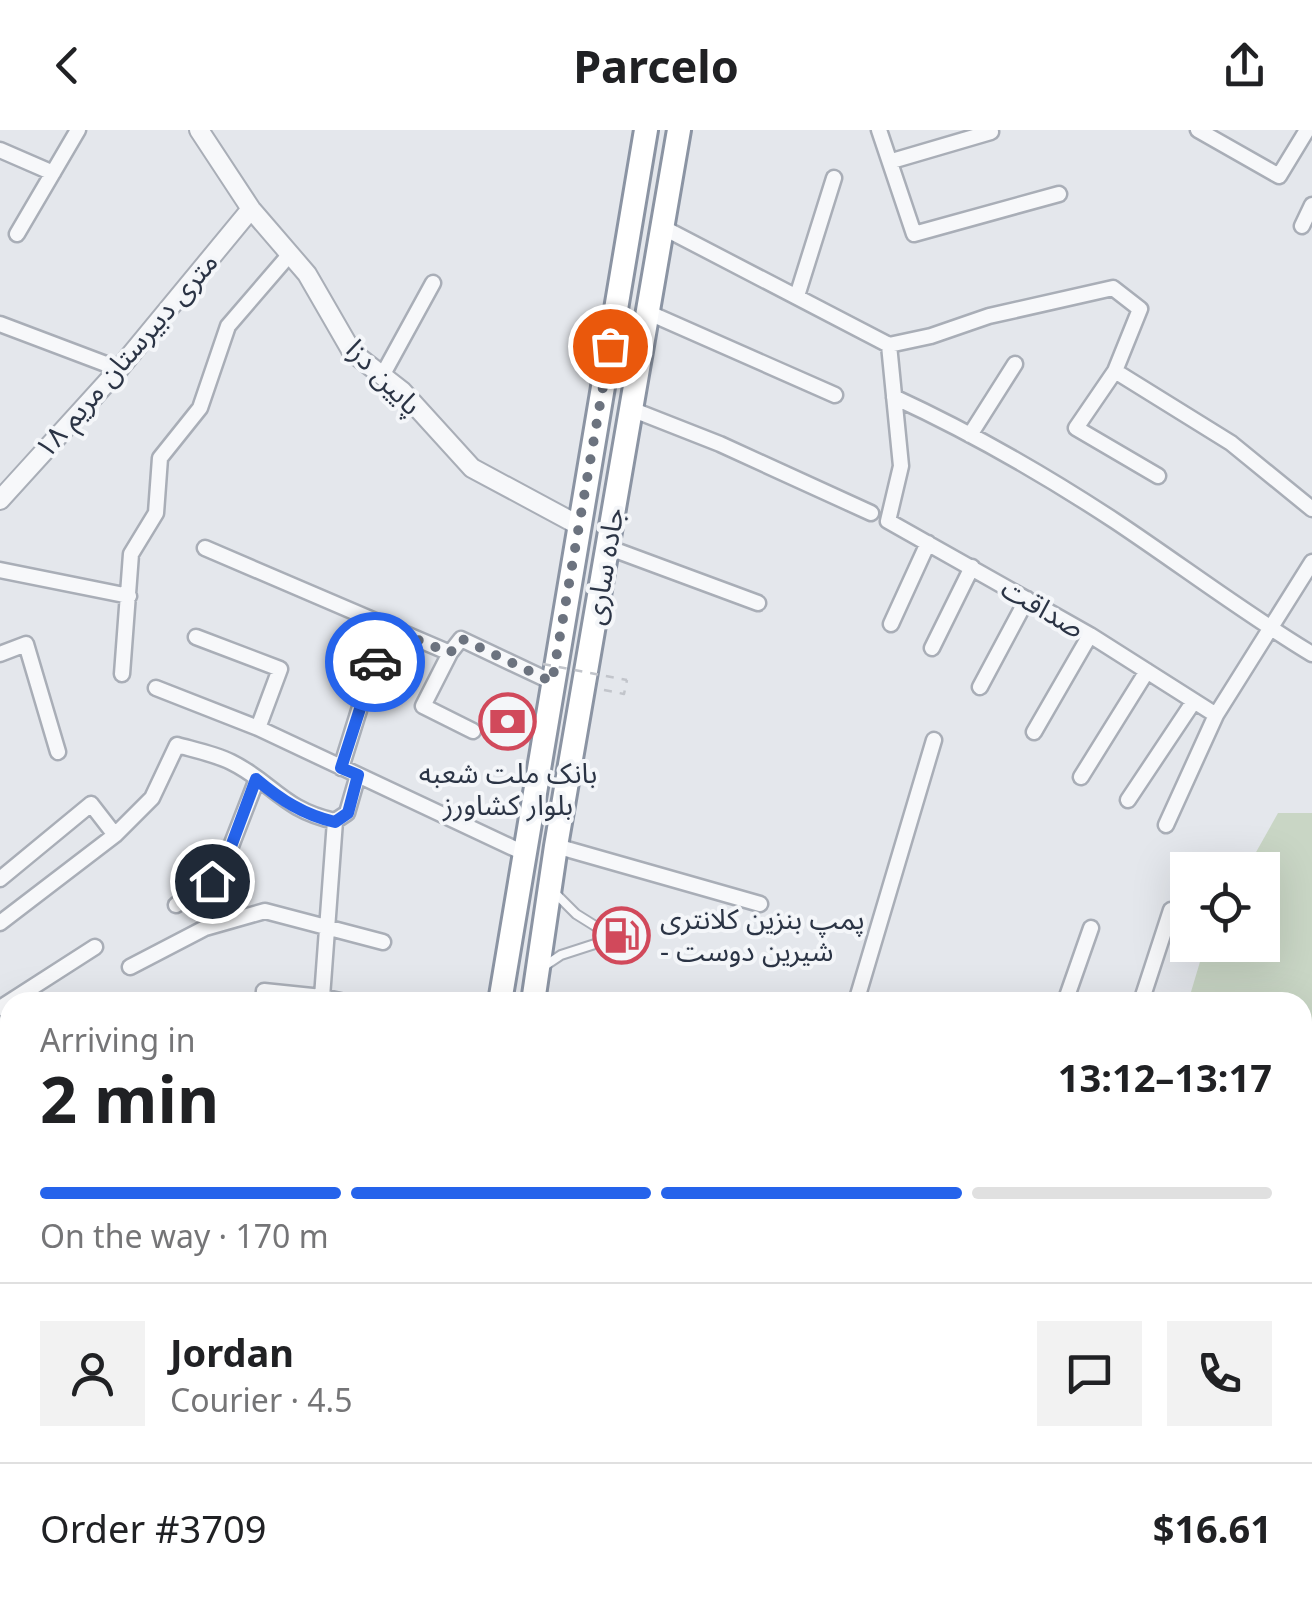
<!DOCTYPE html>
<html lang="en">
<head>
<meta charset="utf-8">
<style>
  body { margin:0; font-family:"Noto Sans","Noto Sans Arabic",sans-serif; background:#f2f2f2; color:#202124; height:100vh; display:flex; flex-direction:column; font-size:38px; white-space:nowrap }
  * { box-sizing:border-box; margin:0 }
  p { font-size:32px; color:#757577 }
  .icon { flex:none; width:55px; height:55px; fill:none; stroke:currentColor; stroke-width:2; stroke-linecap:round; stroke-linejoin:round }
  .map { position:relative; flex:1; overflow:hidden }
  .details { position:absolute; left:0px; top:862px; width:1312px; height:622px; display:flex; flex-direction:column; background:#fff; border-radius:30px 30px 0 0; box-shadow:0 10px 40px #0002 }
  .details>* { flex:none }
  .buttons { position:absolute; left:1170px; top:722px; display:grid; gap:20px }
  .buttons a { display:grid; place-items:center; width:110px; height:110px; border-radius:0px; background:#fff; box-shadow:0 10px 40px #0002; font-size:50px }
  .pin { position:absolute; display:grid; place-items:center; width:85px; height:85px; color:#fff; margin:-42px; border:5px solid #fff; border-radius:50%; box-shadow:0 2px 10px #0007 }
  .courier { position:absolute; display:grid; place-items:center; width:100px; height:100px; margin:-50px; border:8px solid #2563eb; border-radius:50%; background:#fff; color:#222; box-shadow:0 2px 12px #0007 }
  .head em { font-style:normal; font-weight:700 }
  .head div { display:flex; flex-direction:column-reverse }
  .head { display:flex; align-items:center; justify-content:space-between; height:170px; padding:0 40px }
  h1 { font-size:65px; font-weight:700; line-height:75px }
  .bar { display:grid; grid-template-columns:repeat(4,1fr); gap:15px 10px; align-content:center; height:120px; padding:0 40px }
  .bar i { height:12px; border-radius:8px; background:#e0e0e0 }
  .bar .active { background:#2563eb }
  .bar p { grid-column:span 4 }
  .line { display:flex; align-items:center; gap:25px; padding:0 40px; border-top:2px solid #e0e0e0 }
  .line div { flex:1 }
  .round { display:grid; place-items:center; flex:none; width:105px; height:105px; border-radius:0px; background:#f2f2f2 }
  header { display:flex; justify-content:space-between; align-items:center; height:130px; padding:0 40px; background:#fff; font-size:45px; font-weight:700 }
  .map>svg:first-child { display:block }
  .green { fill:#c9d6c5 }
  .lines { fill:none; stroke-linecap:round; stroke-linejoin:round }
  .service-casing { stroke:#a9aeb7; stroke-width:12 }
  .minor-casing { stroke:#a9aeb7; stroke-width:19 }
  .tertiary-casing { stroke:#a9aeb7; stroke-width:22 }
  .trunk-casing { stroke:#8b94a3; stroke-width:28 }
  .path { stroke:#c2c5cb; stroke-width:2.5; stroke-dasharray:8 8; stroke-linecap:butt }
  .service { stroke:#f7f8fa; stroke-width:8 }
  .minor { stroke:#f7f8fa; stroke-width:14 }
  .tertiary { stroke:#f7f8fa; stroke-width:18 }
  .trunk { stroke:#fff; stroke-width:22 }
  .path-bridge { stroke:#c2c5cb; stroke-width:2.5; stroke-dasharray:8 8; stroke-linecap:butt }
  .done { stroke:#6c737f; stroke-width:10; stroke-dasharray:0 18 }
  .route { stroke:#2563eb; stroke-width:12 }
  .labels { text-anchor:middle; stroke-width:8; stroke-linejoin:round; paint-order:stroke }
  .street-label { font-size:28px; fill:#2b3445; stroke:#f4f6f9 }
  .poi-label { font-size:28px; fill:#2b3445; stroke:#f4f6f9 }
</style>
</head>
<body>
<header><svg class="icon" aria-label="back" viewBox="0 0 24 24"><path d="M15 5l-7 7 7 7"/></svg>Parcelo<svg class="icon" aria-label="share" viewBox="0 0 24 24"><path d="M12 15V3M7 8l5-5 5 5M5 13v7h14v-7"/></svg></header>
<div class="map">
<svg width="1312" height="1484" viewBox="0 0 1312 1484">
  <rect width="100%" height="100%" fill="#e4e7ec"/>
  <path class="green" d="M1278,683h34v481l-9,7 -1,-299h-114l17,-57h57v-75h-16z"/>
  <g class="lines">
    <defs>
      <path id="service" d="M546,835l15,-10 37,-12 2,-14 -24,-15 -22,-22"/>
      <path id="minor" d="M879,0l35,104 145,-40
        M1198,0l81,46 28,-46
        M0,20l53,23
        M892,31l99,-29
        M1302,96l10,-21
        M662,97l227,118 12,121 -13,55 202,114 126,80 96,-153
        M17,104l61,-104
        M797,166l37,-118
        M647,182l188,83
        M0,194l119,45
        M889,215l42,-9 58,-20 124,-28 27,21 -25,62
        M382,246l51,-93
        M894,267c76,35 151,78 221,124 66,44 129,92 197,133
        M631,279l89,35 151,69
        M970,305l45,-71
        M1158,346l-82,-48 39,-57 116,72 81,66
        M607,417l151,56
        M205,418l245,105 11,-14 91,43
        M0,440l129,26
        M891,494l37,-81
        M196,507l84,32 -22,59
        M932,518l40,-81
        M450,523l-27,53 50,25
        M0,524l26,-10 32,108
        M122,544l9,-120 25,-41 4,-55 40,-50 28,-82 62,-72
        M980,557l47,-88
        M156,558l102,40 266,125
        M1034,602l56,-97
        M341,638l44,-141
        M1081,647l66,-106
        M1128,670l66,-99
        M1166,695l50,-110
        M556,716l204,58
        M0,749l91,-75 24,31
        M176,775l36,-24 14,-22 31,-80
        M0,793l115,-88 37,-37 25,-53c18,5 38,9 54,17 41,20 52,48 104,59
        M130,837l75,-39 60,-17 118,31
        M322,867l23,5
        M263,872l1,-11 58,6 13,-176 12,-8 11,-38
        M856,872l78,-262
        M1065,872l26,-74
        M1141,872l30,-92
        M0,878l95,-61
        M0,1110l10,-11
        M0,1269l10,3
        M0,1350l10,3
        M1302,1378l10,4
        M0,1437l10,4
        M1182,1475l12,9
        M1283,1475l16,9
        M33,1484l5,-9
        M129,1484l3,-9
        M853,1484l1,-9"/>
      <path id="tertiary" d="M199,0l52,79 56,65 45,78 50,39 70,77 108,58
        M0,370l119,-131 132,-160
        M0,990l10,11
        M1302,1317l10,-18
        M309,1475l16,9
        M1132,1475h6"/>
      <path id="trunk" d="M500,872l146,-872
        M533,872l23,-156 123,-716
        M339,1484l4,-9
        M374,1484l4,-9"/>
    </defs>
    <use href="#service" class="service-casing"/>
    <use href="#minor" class="minor-casing"/>
    <use href="#tertiary" class="tertiary-casing"/>
    <use href="#trunk" class="trunk-casing"/>
    <path class="path" d="M604,560l20,4 3,-14"/>
    <use href="#service" class="service"/>
    <use href="#minor" class="minor"/>
    <use href="#tertiary" class="tertiary"/>
    <use href="#trunk" class="trunk"/>
    <path class="path-bridge" d="M543,534l84,16"/>
  </g>
  <g class="lines">
    <path class="done" d="M375,532l11,-35 64,26 12,-14 90,43 58,-336"/>
    <path class="route" d="M212,751l14,-21 30,-81c25,21 48,36 79,43l13,-9 10,-38 -17,-7 34,-106"/>
  </g>
  <defs>
    <symbol id="bank-ring" viewBox="-11 -11 22 22"><circle r="9.5" fill="#f4f6f9" stroke="#d1495b" stroke-width="1.5"/><path d="M-6-4H6V4H-6ZM0-2.3a2.3 2.3 0 1 0 0 4.6a2.3 2.3 0 1 0 0-4.6Z" fill="#d1495b"/></symbol>
    <symbol id="fuel-ring" viewBox="-11 -11 22 22"><circle r="9.5" fill="#f4f6f9" stroke="#d1495b" stroke-width="1.5"/><path d="M-5.5-6h7V0h2V4h1.3V-2.5L3-4.5l.8-.8L6-3V5H2.5V1h-1V6h-7ZM-4.2-4.7v3.2H.2V-4.7Z" fill="#d1495b"/></symbol>
  </defs>
  <g fill-rule="evenodd">
    <use href="#bank-ring" x="476" y="560" width="63" height="63"/>
    <use href="#fuel-ring" x="590" y="774" width="63" height="63"/>
  </g>
  <g class="labels">
    <g class="street-label">
      <text transform="translate(126 225) rotate(-49)" y="10">۱۸ متری دبیرستان مریم</text>
      <text transform="translate(384 247) rotate(45)" y="10">پایین دزا</text>
      <text transform="translate(604 436) rotate(-80)" y="10">جاده ساری</text>
      <text transform="translate(1043 478) rotate(30)" y="10">صداقت</text>
    </g>
    <g class="poi-label">
      <text x="508" y="653">بانک ملت شعبه<tspan x="508" dy="32">بلوار کشاورز</tspan></text>
      <text x="660" y="799" text-anchor="start">پمپ بنزین کلانتری<tspan x="660" dy="32">- شیرین دوست</tspan></text>
    </g>
  </g>
</svg>
<div class="buttons">
<a><svg class="icon" aria-label="locate" viewBox="0 0 24 24"><circle cx="12" cy="12" r="6"/><path d="M12 2v4M12 18v4M2 12h4M18 12h4"/></svg></a>
</div>
<div class="pin" style="left:610px;top:216px;background:#ea580c"><svg class="icon" aria-label="bag" viewBox="0 0 24 24"><path d="M5 8h14l-1 12H6zM9 8a3 3 0 0 1 6 0"/></svg></div>
<div class="pin" style="left:212px;top:751px;background:#1f2937"><svg class="icon" aria-label="home" viewBox="0 0 24 24"><path d="M3 11l9-7 9 7M6 9v11h12V9"/></svg></div>
<div class="courier" style="left:375px;top:532px"><svg class="icon" aria-label="car" viewBox="0 0 24 24"><path d="M5 17H2v-5l4-1 3-4h7l3 4 3 1v5h-3M9 17h6M6 11h13"/><circle cx="7" cy="17" r="2"/><circle cx="17" cy="17" r="2"/></svg></div>
<section class="details">
<div class="head"><div><h1>2 min</h1><p>Arriving in</p></div><em>13:12–13:17</em></div>
<div class="bar"><i class="active"></i><i class="active"></i><i class="active"></i><i></i><p>On the way · 170 m</p></div>
<div class="line" style="height:180px"><a class="round"><svg class="icon" aria-label="person" viewBox="0 0 24 24"><circle cx="12" cy="8" r="4"/><path d="M4 21q1-7 8-7t8 7"/></svg></a><div><b>Jordan</b><p>Courier · 4.5</p></div><a class="round"><svg class="icon" aria-label="chat" viewBox="0 0 24 24"><path d="M4 5h16v11H9l-5 4z"/></svg></a><a class="round"><svg class="icon" aria-label="phone" viewBox="0 0 24 24"><path d="M5 4h4l2 5-3 2q2 4 5 5l2-3 5 2v4C11 20 4 13 5 4z"/></svg></a></div>
<div class="line" style="height:130px"><div>Order #3709</div><b>$16.61</b></div>
</section>
</div>
</body>
</html>
